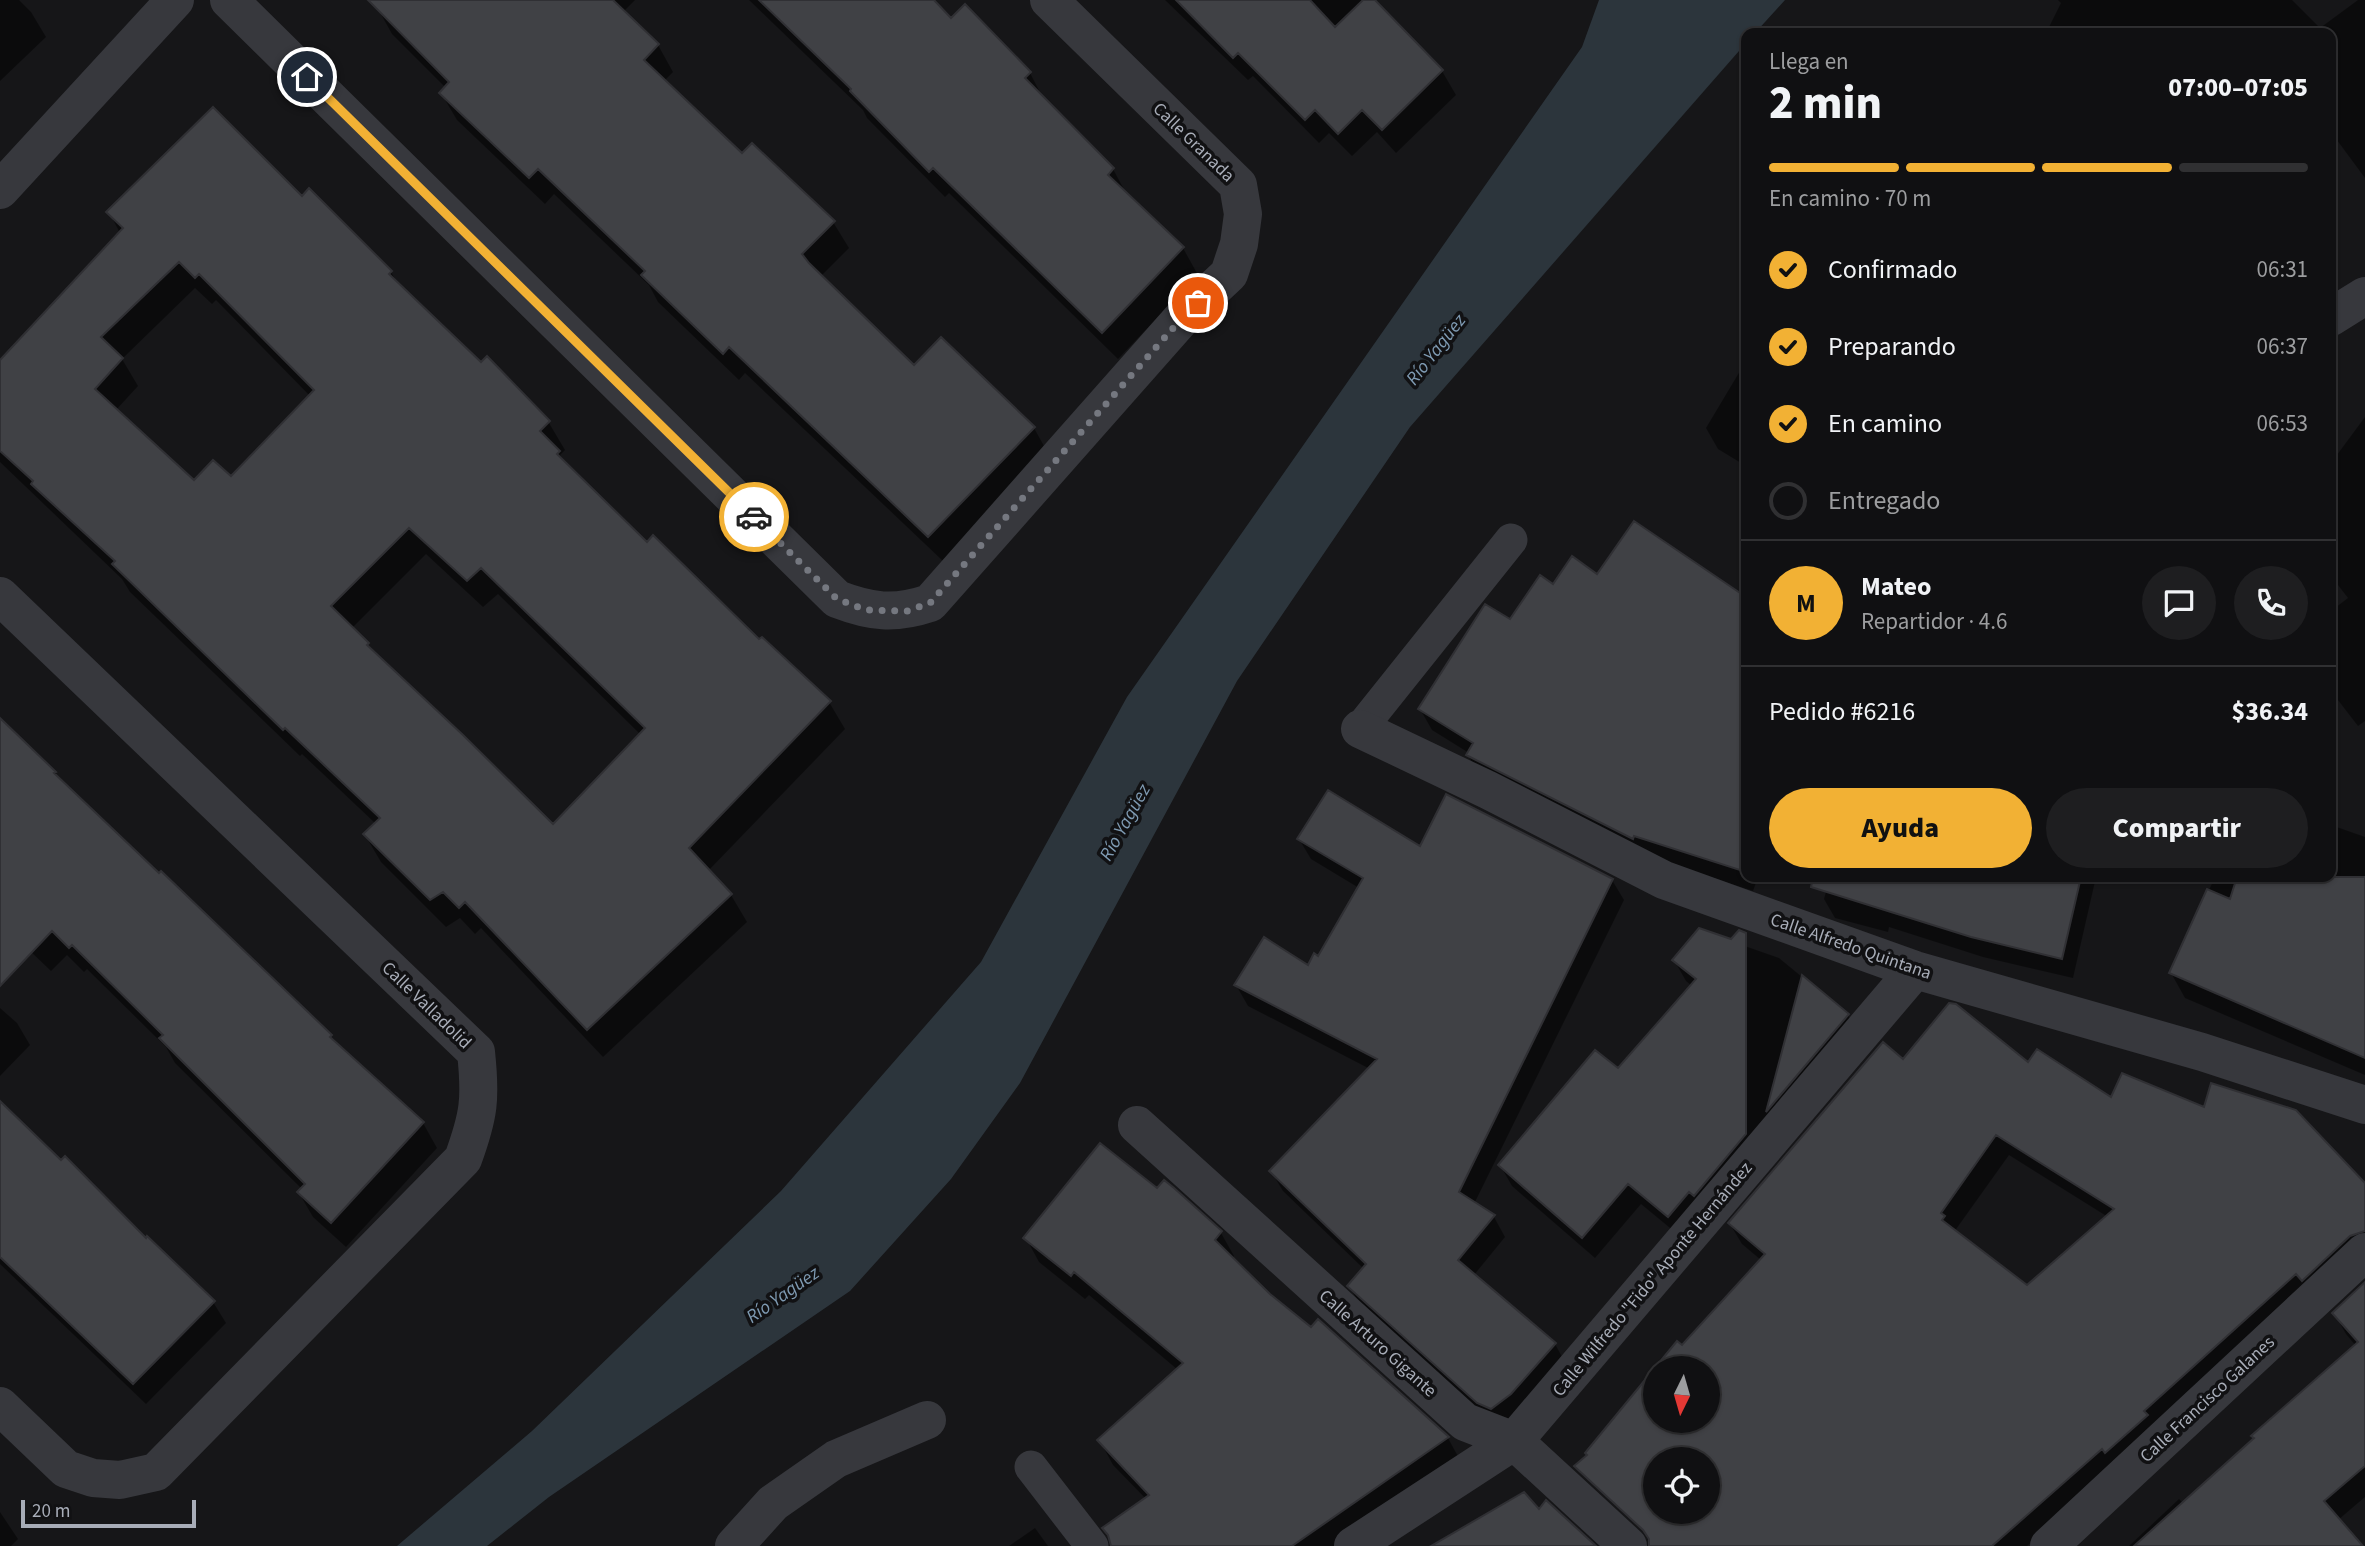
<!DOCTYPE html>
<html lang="es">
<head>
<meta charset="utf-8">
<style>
  body { margin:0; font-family:"Source Sans 3",sans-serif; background:#1e1e20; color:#f1f3f6; height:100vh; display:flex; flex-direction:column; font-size:26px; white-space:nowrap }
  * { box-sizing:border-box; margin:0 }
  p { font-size:23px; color:#9c9d9f }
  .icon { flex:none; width:38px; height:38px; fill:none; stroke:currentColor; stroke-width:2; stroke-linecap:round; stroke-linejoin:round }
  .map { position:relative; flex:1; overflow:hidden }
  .sheet { position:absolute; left:1741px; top:28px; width:595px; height:854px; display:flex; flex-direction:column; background:#101012; border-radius:14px; box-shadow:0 2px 5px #0004,0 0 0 2px #303032 }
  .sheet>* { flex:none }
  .needle { width:46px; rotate:185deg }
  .fabs { position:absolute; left:1643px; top:1356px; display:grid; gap:14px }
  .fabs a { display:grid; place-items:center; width:77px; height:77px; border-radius:50%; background:#101012; box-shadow:0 2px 5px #0004,0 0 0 2px #303032; font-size:35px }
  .scale { position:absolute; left:21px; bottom:18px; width:175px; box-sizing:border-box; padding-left:7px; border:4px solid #a8adb8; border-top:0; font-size:19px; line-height:24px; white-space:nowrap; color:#a8adb8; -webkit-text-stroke:5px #111113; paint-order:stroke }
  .pin { position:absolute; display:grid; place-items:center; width:60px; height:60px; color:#fff; margin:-30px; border:4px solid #fff; border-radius:50%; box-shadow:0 2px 7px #0007 }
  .courier { position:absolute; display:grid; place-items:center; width:70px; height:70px; margin:-35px; border:5px solid #f2b134; border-radius:50%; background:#fff; color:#222; box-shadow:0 2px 9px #0007 }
  .overview em { font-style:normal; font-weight:800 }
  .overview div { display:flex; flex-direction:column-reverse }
  .overview { display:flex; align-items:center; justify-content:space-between; height:119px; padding:0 28px }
  h1 { font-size:46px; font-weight:800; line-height:52px }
  .bar { display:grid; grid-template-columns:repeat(4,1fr); gap:10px 7px; align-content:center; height:84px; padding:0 28px }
  .bar i { height:9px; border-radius:5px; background:#303032 }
  .bar .current { background:#f2b134 }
  .bar p { grid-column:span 4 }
  .line { display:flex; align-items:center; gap:18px; padding:0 28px; border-top:2px solid #303032 }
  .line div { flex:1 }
  .round { display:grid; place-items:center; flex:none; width:74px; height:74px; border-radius:37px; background:#1e1e20 }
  ol { padding:0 28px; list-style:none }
  li { display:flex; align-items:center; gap:21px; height:77px }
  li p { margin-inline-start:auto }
  li .icon { padding:7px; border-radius:50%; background:#f2b134; color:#111; stroke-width:4 }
  li:last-child { color:#9c9d9f }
  li i { width:38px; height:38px; border:4px solid #303032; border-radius:50% }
  .action { display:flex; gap:14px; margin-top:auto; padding:14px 28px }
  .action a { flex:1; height:80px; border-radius:42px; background:#f2b134; color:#111; font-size:28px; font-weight:800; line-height:80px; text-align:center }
  .action a+a { background:#1e1e20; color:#f1f3f6 }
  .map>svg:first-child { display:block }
  .water { fill:#2c353c }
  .shadow { fill:#0007; fill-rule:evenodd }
  .building { fill:#404145; stroke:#303034; stroke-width:2; fill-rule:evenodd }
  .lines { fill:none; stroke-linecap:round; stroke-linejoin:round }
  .lane { stroke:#37383d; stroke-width:33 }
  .street { stroke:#37383d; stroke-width:38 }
  .done { stroke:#757880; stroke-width:7; stroke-dasharray:0 12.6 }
  .route { stroke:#f2b134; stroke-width:9 }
  .labels { text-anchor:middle; stroke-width:7; stroke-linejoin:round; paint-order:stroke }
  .street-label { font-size:18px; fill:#a8adb8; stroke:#111113 }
  .water-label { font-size:19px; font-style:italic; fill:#7f9bb3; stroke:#111113 }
</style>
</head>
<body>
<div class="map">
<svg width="2365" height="1546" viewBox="0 0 2365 1546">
  <rect width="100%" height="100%" fill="#161618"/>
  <path class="water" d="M1599,0h186l-30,33h-9v10l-336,384 -173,254 -217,402 -69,96 -101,112 -301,206 -62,49h-90l135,-115 249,-240 200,-229 146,-265 455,-650z"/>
  <path class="shadow" d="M0,0h19l12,12 15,25 -46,44z
    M384,0h251l-12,12 35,33 15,27 -9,9 78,75 91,66 16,26 -28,28 94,91 119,61 15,27 -105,107 -199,-189 -6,7 -81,-78 -9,-17 -95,-91 -9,10 -88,-84 -16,-27 5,-5 -54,-54 -15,-27z
    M749,0h173l108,73 14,27 69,69 15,28 55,51 15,27 -80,84 -169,-166 -4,4 -78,-79 -4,-8z
    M1165,0h206l71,71 14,24 -60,58 -19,-21 -25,24 -23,-23 -10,10 -66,-67 -5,4z
    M2058,0h234l28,28 38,-28h7v178l-34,-46v-99h-285l15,-30z
    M302,198l89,74 8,14 82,78 6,-5 62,64 16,27 -5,5 6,11 81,78 182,158 16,27 -137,142 23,24 16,27 -144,135 -122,-129 -6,6 -15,-16 -14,9 -65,-65 -16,-27 11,-11 -74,-70 -2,2 -170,-164 -8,-13 -122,-117v-100l120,-129 -11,-21zM195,288l17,16 4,-4 94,96 -79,83 -37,4 -78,-73 22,-24 -16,-27zM426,554l57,53 15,-13 143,141 -88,92 -181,-175 -20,-24z
    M1746,361v105l-28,-17 -12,-21z
    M2365,417v304l-7,5 -27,-35v-80l17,-13 -17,-22v-113z
    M1598,576l148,45v256h12l-5,14 -107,-35 -166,-80 -12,-21 1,-2 -37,-23 -12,-21 90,-88 44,-35z
    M0,720l54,53 4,7 272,256 3,6 90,81 14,25 -91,99 -33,-30 -14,-24 3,-4 -127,-126 -9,-16 -79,-78 -3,3 -17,-17 -16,16 -45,-43 -6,-11z
    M2331,825l34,12v238l-180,-77 -14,-25 44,-96h116z
    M1299,839l122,9 191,32 12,20 -150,304 20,13 11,20 -31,38 81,69 11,20 -43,51 -33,8 -129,-117 -12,-20 15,-17 -81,-78 -12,-20 99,-102 -122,-63 -12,-21 73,-18 10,-9 40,-70 -48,-29z
    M1830,877h266l-23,101 -90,-21 -94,-30 -1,5 -53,-14 -11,-19z
    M1699,930l80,28 69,57 12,21 -179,201 -40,-33 -46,54 -83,-72 -12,-21 118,-94 74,-85 -6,-5 -12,-21z
    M0,1008l17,15 13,22 -30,31z
    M1904,1061l125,3 83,36 253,86v69l-338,291h-328l-31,-34h40v-52l-52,-39h52v-53h-52l21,-25 5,5 79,-88 -19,-16 -12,-20zM2009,1155l99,62 -81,71 -73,-56z
    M0,1103l213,199 13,21 -80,81 -146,-140z
    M1157,1190l64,43 13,23 -2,3 37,36 42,35 7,-9 130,117 13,24 -122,84h-227l1,-4 33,-43 -33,-34 -13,-24 78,-71 -89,-75 -4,4 -46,-37 -13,-24z
    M2365,1284v213l-27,23 23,26h-232l50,-47 5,5 172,-158 -10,-12 -12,-21z
    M0,1512l18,27 -7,7h-11z
    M1035,1528l13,18h-39z"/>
  <path class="building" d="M368,0h245l46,44 -15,16 98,93 10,-10 83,78 -33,33 7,9 105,102 27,-28 94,90 -107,110 -199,-190 -6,7 -82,-79 4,-4 -107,-102 -9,9 -90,-85 10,-11z
    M759,0h175l17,18 14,-14 66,68 -6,6 89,90 -6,7 76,72 -82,86 -169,-165 -4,4 -79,-81 1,-2z
    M1176,0h134l25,27 28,-27h12l68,70 -61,60 -20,-20 -24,24 -23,-24 -10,10 -67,-67 -5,5z
    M213,107l89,89 7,-8 83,83 -3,3 92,88 6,-6 63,65 -10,10 20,20 -3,3 90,88 6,-7 106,104 3,-2 69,64 -142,147 43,46 -145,136 -122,-128 -6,6 -16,-16 -13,8 -67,-66 17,-16 -95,-90 -2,2 -171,-166 3,-3 -84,-77 2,-3 -33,-30v-91l123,-132 -17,-16zM179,262l16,16 4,-4 115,116 -83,86 -18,-16 -19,20 -99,-91 28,-31 -22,-21zM409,528l58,53 14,-13 164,160 -92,96 -90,-89 -96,-90 2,-2 -38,-37z
    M1634,521l112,76v275l-112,-36 -1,3 -167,-84 7,-12 -55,-34 67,-105 25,15 30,-44 13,9 19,-28 25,18z
    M0,718l56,54 -2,1 105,100 2,-2 171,164 -2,2 94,85 -93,101 -34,-31 8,-8 -146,-146 4,-3 -91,-90 -3,3 -17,-17 -52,55z
    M1328,790l92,56 26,-52 167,85 -154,313 36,23 -37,45 98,83 -45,51 -20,15 -14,-6 -130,-117 19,-22 -97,-93 108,-112 -143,-74 30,-48 44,28 6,-12 4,3 45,-78 -66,-39z
    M1813,877h268l-19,82 -91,-22 -160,-50z
    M2237,877h128v181l-196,-85 38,-84 23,10z
    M1699,928l32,11 8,-9 7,3v201l-52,62 -5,-4 -21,25 -40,-33 -46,54 -84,-73 97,-115 23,18 78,-89 -24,-19z
    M1802,975l47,39 -83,98z
    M1949,1003l7,1 72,58 9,-13 74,48 11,-24 82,34 7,-24 85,27 69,73v48l-15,5 -48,45 -6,-7 -152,137 4,4 -43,38 -3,-4 -110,97h-343v-7l-6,-9 -69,-64 13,-11 -2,-2 92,-112 5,4 83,-91 -37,-31 155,-181 20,17zM1996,1135l118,74 -87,76 -85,-65 3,-4 -4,-3zM1656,1368h52v53h-52zM1656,1460h52v52h-52z
    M0,1101l61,59 4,-4 81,82 1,-2 68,65 -82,83 -133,-127z
    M1100,1143l57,45 7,-8 10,8 48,43 -7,9 55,54 41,33 7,-8 131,118 -157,109h-181l-3,-11 -6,-7 47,-33 -52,-55 86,-77 -109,-91 -3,4 -48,-38z
    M2365,1282v184l-41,35 39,45h-229l120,-108 -3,-2 107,-94 -26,-29z
    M1524,1492l15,17 7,-9 50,46h-165z"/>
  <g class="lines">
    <path class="lane" d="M1360,729l151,-189
      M1031,1467l61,79"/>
    <path class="street" d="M229,0l608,599c34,13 57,16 93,4l252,-285 47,-44 10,-30 4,-30 -5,-29 -189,-185
      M0,190l175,-190
      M2331,317l34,-21
      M0,596l476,456c5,47 3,63 -13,107l-307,313 -36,8 -27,-2 -27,-9 -66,-63
      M1360,729l128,61 176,90 251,90 287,82 163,53
      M1137,1125l328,297 49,19 114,105
      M734,1546l39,-43 63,-44 91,-39
      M1353,1546l161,-105 401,-471
      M2049,1546l316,-294"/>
  </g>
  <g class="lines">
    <path class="done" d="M754,517l83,82 29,11 41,1 23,-8 252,-285 16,-15"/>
    <path class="route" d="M307,77l447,440"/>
  </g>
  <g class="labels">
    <g class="street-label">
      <text transform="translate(1194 142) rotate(44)" y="6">Calle Granada</text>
      <text transform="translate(1851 946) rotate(19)" y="6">Calle Alfredo Quintana</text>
      <text transform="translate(427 1005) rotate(44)" y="6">Calle Valladolid</text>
      <text transform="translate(1652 1279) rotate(-50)" y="6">Calle Wilfredo "Fido" Aponte Hernández</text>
      <text transform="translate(1378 1343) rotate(42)" y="6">Calle Arturo Gigante</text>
      <text transform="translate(2207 1399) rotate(-43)" y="6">Calle Francisco Galanes</text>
    </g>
    <g class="water-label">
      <text transform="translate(1435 349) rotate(-52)" y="7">Río Yagüez</text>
      <text transform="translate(1124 822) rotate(-61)" y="7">Río Yagüez</text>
      <text transform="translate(782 1294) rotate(-35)" y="7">Río Yagüez</text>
    </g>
  </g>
</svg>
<div class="fabs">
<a><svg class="needle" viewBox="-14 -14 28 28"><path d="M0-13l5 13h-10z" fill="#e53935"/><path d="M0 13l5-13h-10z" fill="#9c9d9f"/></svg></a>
<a><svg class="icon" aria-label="locate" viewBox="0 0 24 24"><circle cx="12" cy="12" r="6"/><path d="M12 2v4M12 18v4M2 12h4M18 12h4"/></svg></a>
</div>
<div class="scale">20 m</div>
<div class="pin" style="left:1198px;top:303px;background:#ea580c"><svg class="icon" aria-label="bag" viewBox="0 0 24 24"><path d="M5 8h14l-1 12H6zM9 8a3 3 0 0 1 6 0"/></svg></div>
<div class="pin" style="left:307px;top:77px;background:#1f2937"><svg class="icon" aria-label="home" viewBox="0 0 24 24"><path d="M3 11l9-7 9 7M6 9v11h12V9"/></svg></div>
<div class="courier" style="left:754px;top:517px"><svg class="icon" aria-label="car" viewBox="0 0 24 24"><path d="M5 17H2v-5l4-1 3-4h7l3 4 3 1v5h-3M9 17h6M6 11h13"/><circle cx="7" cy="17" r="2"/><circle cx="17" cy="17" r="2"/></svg></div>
<section class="sheet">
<div class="overview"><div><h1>2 min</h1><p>Llega en</p></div><em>07:00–07:05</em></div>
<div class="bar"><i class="current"></i><i class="current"></i><i class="current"></i><i></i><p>En camino · 70 m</p></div>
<ol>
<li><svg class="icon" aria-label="check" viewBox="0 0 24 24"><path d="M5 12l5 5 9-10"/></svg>Confirmado<p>06:31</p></li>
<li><svg class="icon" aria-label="check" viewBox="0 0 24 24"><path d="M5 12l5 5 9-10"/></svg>Preparando<p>06:37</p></li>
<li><svg class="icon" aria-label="check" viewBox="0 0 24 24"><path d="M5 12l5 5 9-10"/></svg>En camino<p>06:53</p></li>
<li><i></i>Entregado</li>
</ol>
<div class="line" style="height:126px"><b class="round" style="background:#f2b134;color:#111">M</b><div><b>Mateo</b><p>Repartidor · 4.6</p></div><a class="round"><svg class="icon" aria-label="chat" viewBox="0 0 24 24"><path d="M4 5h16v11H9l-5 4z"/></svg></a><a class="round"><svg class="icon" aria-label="phone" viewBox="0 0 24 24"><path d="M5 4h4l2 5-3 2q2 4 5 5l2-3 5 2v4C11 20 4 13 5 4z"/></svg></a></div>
<div class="line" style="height:91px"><div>Pedido #6216</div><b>$36.34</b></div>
<div class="action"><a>Ayuda</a><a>Compartir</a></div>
</section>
</div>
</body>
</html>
